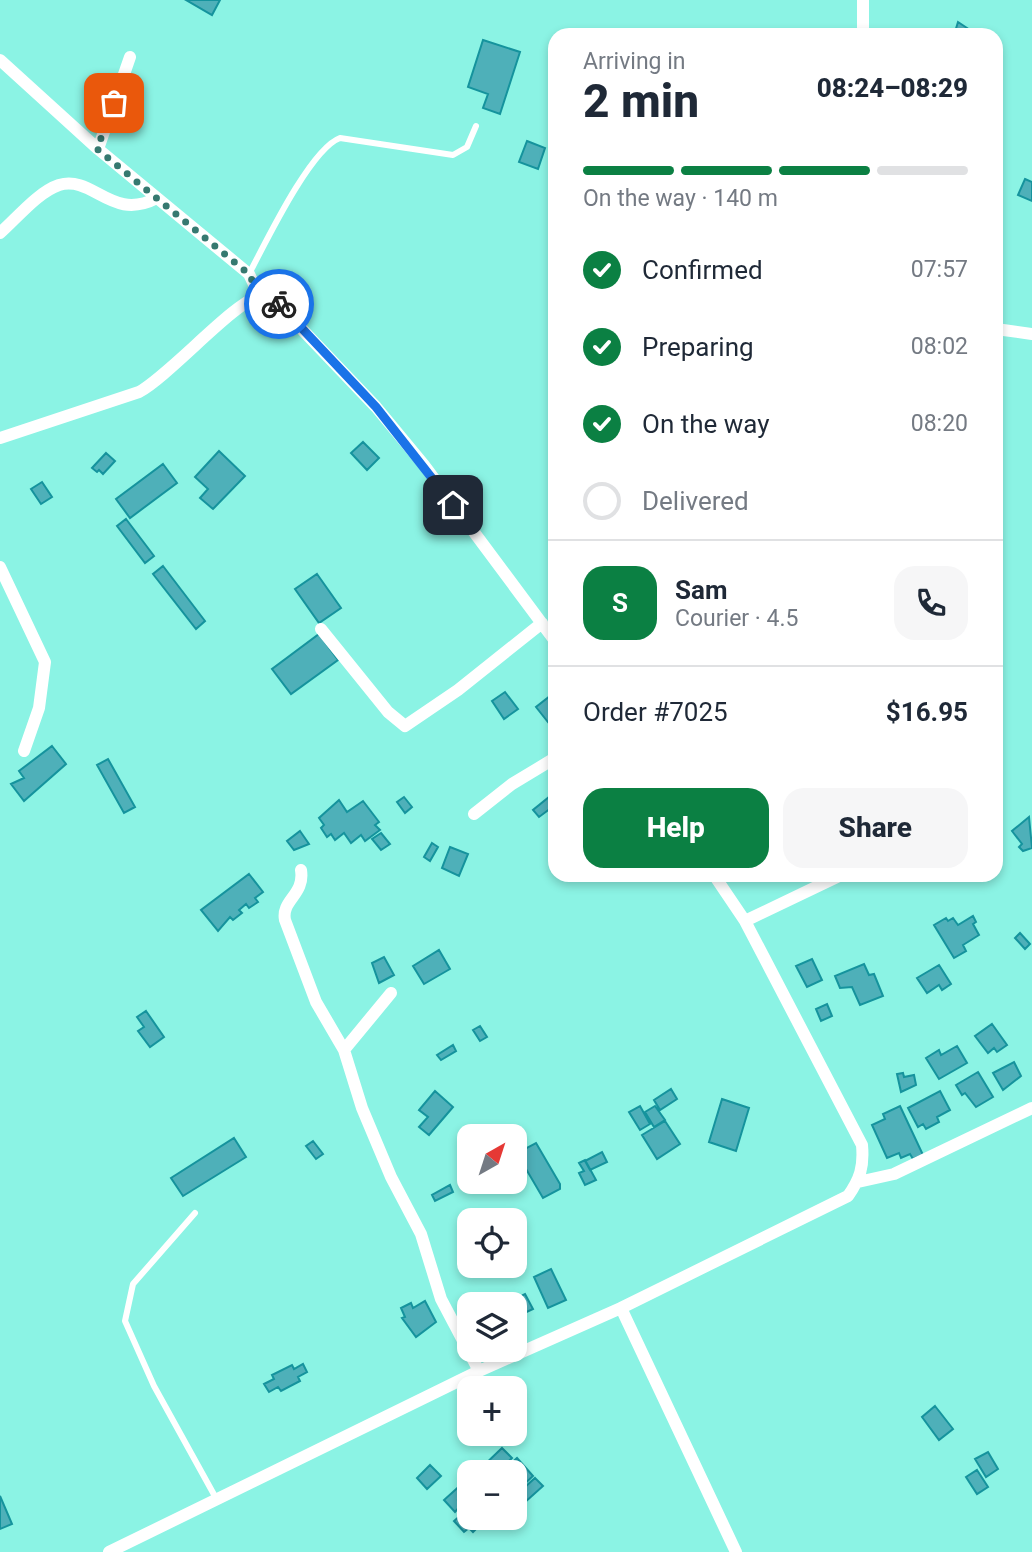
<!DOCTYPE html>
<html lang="en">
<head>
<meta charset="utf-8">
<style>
  body { margin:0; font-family:Roboto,sans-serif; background:#f6f6f7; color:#1f2937; height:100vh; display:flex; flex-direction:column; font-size:26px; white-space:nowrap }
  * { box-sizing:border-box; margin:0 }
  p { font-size:23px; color:#747a83 }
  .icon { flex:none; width:38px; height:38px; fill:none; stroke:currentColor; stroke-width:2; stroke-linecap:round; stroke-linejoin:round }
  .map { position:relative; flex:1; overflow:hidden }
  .details { position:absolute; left:548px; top:28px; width:455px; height:854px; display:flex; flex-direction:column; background:#fff; border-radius:21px; box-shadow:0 4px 10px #0003 }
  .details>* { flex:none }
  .needle { width:46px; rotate:39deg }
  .tools { position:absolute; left:457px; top:1124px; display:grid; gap:14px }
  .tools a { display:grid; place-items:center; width:70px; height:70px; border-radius:14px; background:#fff; box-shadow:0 4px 10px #0003; font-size:35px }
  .pin { position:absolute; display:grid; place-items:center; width:60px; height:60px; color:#fff; margin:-30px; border-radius:14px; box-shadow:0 4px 10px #0006 }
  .courier { position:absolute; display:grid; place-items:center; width:70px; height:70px; margin:-35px; border:5px solid #1a73e8; border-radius:50%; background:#fff; color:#222; box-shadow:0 2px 9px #0007 }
  .headline em { font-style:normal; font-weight:800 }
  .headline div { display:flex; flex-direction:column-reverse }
  .headline { display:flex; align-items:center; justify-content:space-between; height:119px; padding:0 35px }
  h1 { font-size:46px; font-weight:800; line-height:52px }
  .bar { display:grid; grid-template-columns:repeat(4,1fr); gap:10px 7px; align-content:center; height:84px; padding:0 35px }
  .bar i { height:9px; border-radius:5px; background:#e0e1e3 }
  .bar .on { background:#0b8043 }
  .bar p { grid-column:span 4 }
  .line { display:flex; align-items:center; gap:18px; padding:0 35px; border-top:2px solid #e0e1e3 }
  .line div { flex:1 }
  .round { display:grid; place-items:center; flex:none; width:74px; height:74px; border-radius:21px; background:#f6f6f7 }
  ol { padding:0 35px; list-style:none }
  li { display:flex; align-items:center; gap:21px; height:77px }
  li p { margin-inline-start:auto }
  li .icon { padding:7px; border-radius:50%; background:#0b8043; color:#fff; stroke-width:4 }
  li:last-child { color:#747a83 }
  li i { width:38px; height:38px; border:4px solid #e0e1e3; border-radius:50% }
  .cta { display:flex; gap:14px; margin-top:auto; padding:14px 35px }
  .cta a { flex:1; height:80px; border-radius:21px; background:#0b8043; color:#fff; font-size:28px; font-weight:800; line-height:80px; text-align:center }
  .cta a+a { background:#f6f6f7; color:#1f2937 }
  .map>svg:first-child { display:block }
  .building { fill:#4eb0b9; stroke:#15939d; stroke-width:2 }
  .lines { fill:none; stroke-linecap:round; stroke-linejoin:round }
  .service { stroke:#fff; stroke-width:6 }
  .minor { stroke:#fff; stroke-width:12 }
  .done { stroke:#367970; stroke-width:7; stroke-dasharray:0 12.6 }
  .route { stroke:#1a73e8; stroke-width:9 }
</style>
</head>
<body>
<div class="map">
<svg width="1032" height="1552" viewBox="0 0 1032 1552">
  <rect width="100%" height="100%" fill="#8bf3e4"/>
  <path class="building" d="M186,0h34l-8,15z
    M958,22l15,10 -2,3h-17z
    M483,40l37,12 -20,62 -17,-6 5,-14 -20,-7z
    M527,141l18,7 -7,21 -19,-7z
    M1025,179l7,3v19l-14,-6z
    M363,442l16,16 -12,12 -16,-17z
    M219,451l26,25 -32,33 -13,-11 8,-9 -13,-12z
    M106,453l9,8 -12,13 -4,-4 -2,2 -5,-4z
    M163,464l14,19 -47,35 -14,-19z
    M42,482l10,15 -11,7 -10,-15z
    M126,519l28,37 -9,7 -28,-37z
    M163,566l42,55 -9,8 -43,-55z
    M317,574l24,34 -22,15 -24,-34z
    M319,634l19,26 -47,34 -19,-25z
    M505,692l13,17 -14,10 -12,-18z
    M550,696l5,7v28l-19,-24z
    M52,746l14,18 -42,37 -13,-17 13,-6 -5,-7z
    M108,759l27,48 -11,6 -27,-48z
    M404,797l8,10 -7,6 -8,-11z
    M549,797l6,8 -16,12 -6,-7z
    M339,800l8,12 16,-11 16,21 -4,3 5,5 -15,11 -4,-6 -10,8 -7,-10 -9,7 -4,-6 -4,3 -6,-9 3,-3 -5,-7z
    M1029,817l3,31 -9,3 -4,-4 3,-3 -10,-13z
    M300,831l9,13 -15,6 -7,-9z
    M381,833l9,11 -9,6 -9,-11z
    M432,843l6,4 -8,14 -6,-4z
    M450,847l18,7 -9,22 -17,-8z
    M249,874l14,18 -8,6 3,4 -9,6 -3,-4 -7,6 3,3 -9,7 -3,-3 -12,14 -17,-21z
    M973,916l3,6 -3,2 6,11 -16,10 3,6 -12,7 -20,-33 12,-7 2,3 5,-3 5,7z
    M1020,933l10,11 -5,5 -10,-11z
    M439,950l11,19 -26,15 -11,-18z
    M384,957l10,18 -15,8 -7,-20z
    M812,959l10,21 -15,7 -11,-21z
    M864,964l5,11 5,-1 9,22 -23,9 -8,-18 -12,1 -5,-12z
    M939,965l12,19 -9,6 -3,-5 -12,8 -10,-15z
    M827,1004l5,12 -11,5 -5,-12z
    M146,1011l18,26 -14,10 -12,-16 6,-4 -7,-10z
    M992,1024l15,21 -10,7 -3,-4 -6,5 -13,-17z
    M480,1026l7,11 -7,4 -7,-11z
    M453,1045l3,6 -15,9 -4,-5z
    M957,1046l10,17 -28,16 -13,-21 13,-8 2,5z
    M1014,1062l7,14 -18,14 -10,-17z
    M978,1072l15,25 -17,10 -11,-14 -3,2 -6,-10z
    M903,1073l1,4 10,-2 2,10 -15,7 -4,-18z
    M671,1089l6,10 -17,11 -6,-10z
    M435,1091l18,16 -24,28 -10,-8 9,-10 -9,-7z
    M940,1091l10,19 -13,7 2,5 -13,7 -3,-5 -5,3 -10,-19z
    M722,1099l27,9 -13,43 -27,-9z
    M640,1106l10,18 -10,6 -11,-18z
    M655,1106l10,14 -11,7 -9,-15z
    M900,1106l23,49 -10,4 -3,-5 -9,4 -2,-5 -12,5 -15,-33 13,-6 -2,-5z
    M665,1121l15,23 -23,15 -15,-24z
    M234,1138l12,19 -63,39 -12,-18z
    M313,1141l10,13 -7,5 -10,-13z
    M536,1143l24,41v5l-17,9 -24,-41v-5z
    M602,1152l5,10 -17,8 -5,-9z
    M585,1160l11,20 -11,5 -6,-12 5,-2 -5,-8z
    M450,1185l3,7 -18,9 -3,-6z
    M551,1269l15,31 -18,8 -14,-31z
    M525,1294l8,15 -19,9v-14h-10z
    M425,1301l11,21 -20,15 -14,-19 3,-1 -4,-9 10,-5 2,5z
    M303,1364l4,8 -9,5 2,4 -19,10 -3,-4 -9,5 -5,-8 10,-5 -2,-4 20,-10 2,4z
    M935,1406l18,23 -14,11 -17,-23z
    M502,1448l10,10 -14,14h-21z
    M988,1452l10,17 -12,8 -11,-18z
    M517,1458l16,18 -15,14 -4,-4v-14h-12z
    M430,1465l11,11 -14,13 -10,-11z
    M977,1470l11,17 -11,7 -11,-17z
    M535,1478l8,8 -29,26v-15z
    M464,1482l5,7 -11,11 4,4 -7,8 -11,-12z
    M0,1496l12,28 -12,5z
    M469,1508v9h8l5,6 -9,9 -4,-4 -5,4 -10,-11z"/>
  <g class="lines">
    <path class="service" d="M249,274c16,-30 61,-125 91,-136l113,17 14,-8 9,-21
      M195,1213l-62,71 -8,37 29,65 63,114"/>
    <path class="minor" d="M863,35v-35
      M0,60l98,89 151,125 11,23
      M98,149l32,-92
      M0,233c17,-15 38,-41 59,-48 35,-10 52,37 98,13
      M996,329l36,5
      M0,438l139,-46c31,-17 97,-92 120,-95 5,0 12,3 16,4l101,106 48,58 131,176
      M0,567l45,95 -6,46 -15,43
      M321,629l67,83 17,14 53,-36 84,-67
      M474,814l38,-30 43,-26
      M301,870c4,25 -20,30 -16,50l31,82 28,48 18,58 29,69 30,57 20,65 38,72
      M714,875l31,46 117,224c2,22 -2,34 -14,51l-227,112 115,244
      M745,921l96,-46
      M344,1050l47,-57
      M858,1182l36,-8 138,-66
      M109,1552l370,-181 142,-63"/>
  </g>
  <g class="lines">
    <path class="done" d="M114,103l-17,46 152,125 11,23 19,7"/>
    <path class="route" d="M279,304l97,103 77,98"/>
  </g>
</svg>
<div class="tools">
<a><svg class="needle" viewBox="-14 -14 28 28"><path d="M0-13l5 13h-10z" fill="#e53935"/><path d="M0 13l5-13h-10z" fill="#747a83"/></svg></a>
<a><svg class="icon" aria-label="locate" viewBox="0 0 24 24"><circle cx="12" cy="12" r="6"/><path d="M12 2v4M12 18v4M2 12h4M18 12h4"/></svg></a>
<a><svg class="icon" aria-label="layers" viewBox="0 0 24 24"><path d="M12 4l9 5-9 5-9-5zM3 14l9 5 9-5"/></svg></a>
<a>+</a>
<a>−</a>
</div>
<div class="pin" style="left:114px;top:103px;background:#ea580c"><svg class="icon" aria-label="bag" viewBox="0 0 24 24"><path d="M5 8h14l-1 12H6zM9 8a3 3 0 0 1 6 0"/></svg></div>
<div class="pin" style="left:453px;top:505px;background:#1f2937"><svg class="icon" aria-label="home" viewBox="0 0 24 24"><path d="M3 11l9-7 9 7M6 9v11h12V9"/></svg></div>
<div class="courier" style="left:279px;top:304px"><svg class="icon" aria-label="bike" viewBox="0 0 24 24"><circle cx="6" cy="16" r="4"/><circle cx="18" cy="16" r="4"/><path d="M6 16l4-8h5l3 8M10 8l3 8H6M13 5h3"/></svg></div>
<section class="details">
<div class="headline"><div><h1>2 min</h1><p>Arriving in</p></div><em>08:24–08:29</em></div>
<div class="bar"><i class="on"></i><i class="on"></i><i class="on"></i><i></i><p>On the way · 140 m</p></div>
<ol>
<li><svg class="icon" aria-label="check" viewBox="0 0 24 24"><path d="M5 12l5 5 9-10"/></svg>Confirmed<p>07:57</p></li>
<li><svg class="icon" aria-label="check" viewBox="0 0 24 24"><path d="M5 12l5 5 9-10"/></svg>Preparing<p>08:02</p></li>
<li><svg class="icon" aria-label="check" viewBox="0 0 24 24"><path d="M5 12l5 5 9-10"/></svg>On the way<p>08:20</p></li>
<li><i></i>Delivered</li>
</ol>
<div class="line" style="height:126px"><b class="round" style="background:#0b8043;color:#fff">S</b><div><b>Sam</b><p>Courier · 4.5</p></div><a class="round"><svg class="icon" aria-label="phone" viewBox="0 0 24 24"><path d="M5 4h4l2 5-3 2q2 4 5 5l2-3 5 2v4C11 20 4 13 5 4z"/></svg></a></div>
<div class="line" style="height:91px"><div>Order #7025</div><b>$16.95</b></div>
<div class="cta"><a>Help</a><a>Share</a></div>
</section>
</div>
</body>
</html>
